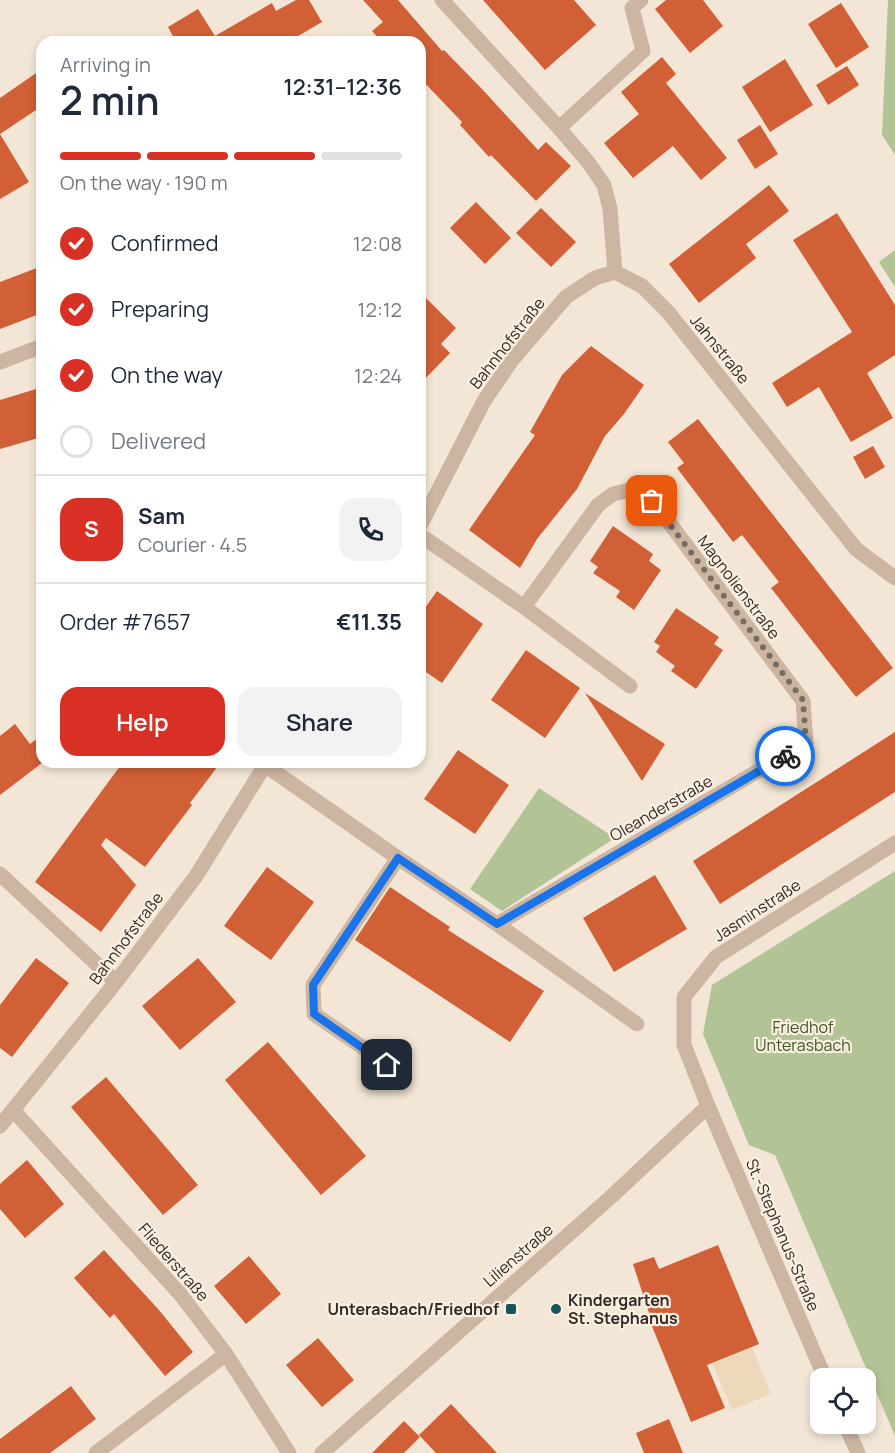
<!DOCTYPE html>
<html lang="en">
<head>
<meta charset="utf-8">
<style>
  body { margin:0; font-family:Manrope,sans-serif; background:#f2f2f3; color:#1f2937; height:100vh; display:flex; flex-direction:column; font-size:22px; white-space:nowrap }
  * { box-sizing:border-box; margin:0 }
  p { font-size:20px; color:#747a83 }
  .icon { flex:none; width:33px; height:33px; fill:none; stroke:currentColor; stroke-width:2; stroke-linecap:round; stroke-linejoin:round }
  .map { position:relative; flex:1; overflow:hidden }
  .drawer { position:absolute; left:36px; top:36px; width:390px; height:732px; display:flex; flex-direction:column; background:#fff; border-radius:18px; box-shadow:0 3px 9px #0003 }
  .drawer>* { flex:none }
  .fabs { position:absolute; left:810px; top:1368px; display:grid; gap:12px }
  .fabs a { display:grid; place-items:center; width:66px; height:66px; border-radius:12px; background:#fff; box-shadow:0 3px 9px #0003; font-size:30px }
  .pin { position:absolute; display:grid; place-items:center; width:51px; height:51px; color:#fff; margin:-26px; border-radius:12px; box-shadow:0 3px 9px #0006 }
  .courier { position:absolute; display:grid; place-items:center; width:60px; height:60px; margin:-30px; border:4px solid #1a73e8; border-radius:50%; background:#fff; color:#222; box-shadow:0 2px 8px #0007 }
  .overview em { font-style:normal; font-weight:600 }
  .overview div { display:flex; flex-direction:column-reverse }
  .overview { display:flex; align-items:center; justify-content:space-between; height:102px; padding:0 24px }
  h1 { font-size:39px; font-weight:600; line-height:45px }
  .bar { display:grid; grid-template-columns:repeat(4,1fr); gap:9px 6px; align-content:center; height:72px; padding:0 24px }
  .bar i { height:8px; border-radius:4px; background:#e0e1e3 }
  .bar .on { background:#d93025 }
  .bar p { grid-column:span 4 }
  .line { display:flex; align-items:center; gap:15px; padding:0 24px; border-top:2px solid #e0e1e3 }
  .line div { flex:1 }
  .round { display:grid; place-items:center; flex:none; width:63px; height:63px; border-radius:18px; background:#f2f2f3 }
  ol { padding:0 24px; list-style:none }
  li { display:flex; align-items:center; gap:18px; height:66px }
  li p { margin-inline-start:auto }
  li .icon { padding:6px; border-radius:50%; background:#d93025; color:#fff; stroke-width:4 }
  li:last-child { color:#747a83 }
  li i { width:33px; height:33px; border:3px solid #e0e1e3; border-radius:50% }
  .button { display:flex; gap:12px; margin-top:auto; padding:12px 24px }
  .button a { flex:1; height:69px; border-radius:18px; background:#d93025; color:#fff; font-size:24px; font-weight:600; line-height:69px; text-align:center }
  .button a+a { background:#f2f2f3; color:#1f2937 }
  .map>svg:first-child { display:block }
  .green { fill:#b2c395 }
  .plaza { fill:#edd8bb }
  .building { fill:#d16036 }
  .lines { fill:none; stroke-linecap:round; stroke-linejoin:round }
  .minor { stroke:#ccb6a1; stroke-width:15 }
  .tertiary { stroke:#ccb6a1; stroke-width:15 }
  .done { stroke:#786c62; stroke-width:6; stroke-dasharray:0 10.8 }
  .route { stroke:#1a73e8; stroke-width:8 }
  .poi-dot { fill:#17535a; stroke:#faf0e2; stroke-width:2 }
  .labels { text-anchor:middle; stroke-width:4.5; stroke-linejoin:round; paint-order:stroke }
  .street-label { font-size:16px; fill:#352a24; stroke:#faf0e2 }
  .park-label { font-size:16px; fill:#435526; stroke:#faf0e2 }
  .poi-label { font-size:16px; font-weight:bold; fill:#352a24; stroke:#faf0e2; text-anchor:start }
</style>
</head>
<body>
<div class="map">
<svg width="895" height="1453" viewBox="0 0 895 1453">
  <rect width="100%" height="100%" fill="#f3e6d6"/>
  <path class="green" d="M888,0h7v155l-13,-20z
    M895,250v37l-16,-25z
    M539,788l76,50 -113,73 -32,-22z
    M895,871v565l-120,-281 -26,-10 -46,-111 9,-49z"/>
  <path class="plaza" d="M752,1347l19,47 -39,16 -20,-47z"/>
  <path class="building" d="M296,0h13l13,22 -34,20h-112l-8,-15 30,-18 17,27 57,-33 4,8z
    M363,0h35l44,51 2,-1 38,39 56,61 8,-8 25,24 -35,35 -45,-46 -2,2 -29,-32 2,-3 -42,-44v-36h-38l-10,-11 11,-9z
    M483,0h91l22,25 -51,45z
    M666,0h37l20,26 -33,27 -35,-44z
    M841,3l28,44 -33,21 -28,-44z
    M662,57l14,17 -10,9 61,75 -26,22 -28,-34 -40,32 -29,-35 35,-29 -18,-22z
    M785,59l28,46 -43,27 -28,-45z
    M847,66l12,19 -31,20 -12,-20z
    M42,69v37l-42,28 29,48 -29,17v-101z
    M760,125l18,29 -23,15 -18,-29z
    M769,185l20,26 -43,33 10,14 -57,45 -30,-39z
    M476,202l35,36 -26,26 -35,-36z
    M541,208l35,34 -25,25 -35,-34z
    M837,213l58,92v50l-28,18 26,45 -42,24 -32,-55 -32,20 -15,-24 80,-51 -59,-92z
    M42,266v47l-42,16v-47z
    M420,292l36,36 -15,16 9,9 -30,31z
    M591,346l53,39 -20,29 -19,22 -28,53 -40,50 -17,29 -51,-38 66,-95 -5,-3 32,-57z
    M36,389l6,22v26l-42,12v-49z
    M698,419l195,249 -37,29 -85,-109 8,-6 -37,-47 -9,7 -56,-74 7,-5 -16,-21z
    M873,446l12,21 -20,12 -12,-22z
    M613,526l40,28 -4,7 12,9 -27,40 -18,-13 4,-6 -27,-18 5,-6 -8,-6z
    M437,591l46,33 -41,59 -22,-15v-53z
    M676,608l43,29 -5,7 9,6 -27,39 -25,-18 4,-5 -19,-14 4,-6 -6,-4z
    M526,650l54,38 -35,50 -54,-38z
    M585,693l80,51 -23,37z
    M15,724l15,20 12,-9v28l-42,32v-59z
    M895,732v60l-175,112 -27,-43z
    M458,750l51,35 -34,49 -51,-35z
    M123,762h98l-31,41 2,2 -47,62 -39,-29 -5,7 35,40 -35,47 -66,-50z
    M267,867l47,35 -43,58 -47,-34z
    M655,875l32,54 -73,43 -31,-54z
    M390,887l60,40 -2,3 96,61 -34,51 -155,-102z
    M36,958l33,25 -57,74 -12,-9v-43z
    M198,958l38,44 -56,48 -38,-44z
    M268,1042l98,114 -45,39 -96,-115z
    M106,1077l92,108 -35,30 -92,-108z
    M27,1160l37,44 -39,34 -25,-29v-25z
    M718,1245l41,99 -52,21 18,43 -34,14 -44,-108 2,-1 -16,-49 21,-7 5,12z
    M104,1250l55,60 34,42 -28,24 -51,-62 -4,4 -36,-40z
    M249,1256l32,38 -35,30 -32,-38z
    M318,1338l36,42 -32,27 -36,-42z
    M71,1386l25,33 -46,34h-50v-14z
    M451,1404l46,49h-61l-17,-18z
    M669,1419l14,34h-39l-8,-20z
    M404,1421l16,16 -16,16h-32z"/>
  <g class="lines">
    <path class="minor" d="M559,128l84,-77 -11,-43 9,-8
      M0,362l42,-16
      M420,535l104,72 74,-102 15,-11 21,-5 19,12 150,200 3,42 -309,181
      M524,607l106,79
      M265,765l133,93 99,66 140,100
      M0,874l116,108
      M387,1064l-73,-50 -1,-29 85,-127
      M13,1110l167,184 46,60 63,99
      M825,1378l-117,-272 -24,-61v-48l32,-40 179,-114
      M845,1424l13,29
      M96,1453l130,-99
      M322,1453l290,-257 96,-90"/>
    <path class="tertiary" d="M442,0l117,128 29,34 16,23 6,24 5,63
      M615,272l27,14 26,26 188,237 39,29
      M420,526l64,-125 28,-41 54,-63 29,-19 20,-6
      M0,1126l116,-144 80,-106 71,-114"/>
  </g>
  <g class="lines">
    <path class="done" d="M652,501l151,199 3,43 -21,13"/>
    <path class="route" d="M387,1065l-73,-51 -1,-29 85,-127 99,66 288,-168"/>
  </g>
  <g class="poi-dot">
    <rect x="505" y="1303" width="12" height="12" rx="3"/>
    <circle cx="556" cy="1309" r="6"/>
  </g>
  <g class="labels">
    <g class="street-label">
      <text transform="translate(507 343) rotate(-52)" y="6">Bahnhofstraße</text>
      <text transform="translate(720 349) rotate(51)" y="6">Jahnstraße</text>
      <text transform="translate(739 587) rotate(53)" y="6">Magnolienstraße</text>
      <text transform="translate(661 808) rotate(-30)" y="6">Oleanderstraße</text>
      <text transform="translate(757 910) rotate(-33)" y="6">Jasminstraße</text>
      <text transform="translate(126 938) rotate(-53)" y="6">Bahnhofstraße</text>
      <text transform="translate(783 1235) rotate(67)" y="6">St.-Stephanus-Straße</text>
      <text transform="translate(518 1255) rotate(-41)" y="6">Lilienstraße</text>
      <text transform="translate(174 1262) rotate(49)" y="6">Fliederstraße</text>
    </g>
    <g class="park-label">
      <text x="803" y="1033">Friedhof<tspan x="803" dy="18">Unterasbach</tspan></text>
    </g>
    <g class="poi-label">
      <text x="568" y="1306">Kindergarten<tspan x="568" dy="18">St. Stephanus</tspan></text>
      <text x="499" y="1315" text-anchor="end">Unterasbach/Friedhof</text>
    </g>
  </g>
</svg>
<div class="fabs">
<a><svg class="icon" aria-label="locate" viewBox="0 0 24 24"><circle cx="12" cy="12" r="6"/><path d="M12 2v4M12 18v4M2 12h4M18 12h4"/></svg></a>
</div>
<div class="pin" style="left:652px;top:501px;background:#ea580c"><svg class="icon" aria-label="bag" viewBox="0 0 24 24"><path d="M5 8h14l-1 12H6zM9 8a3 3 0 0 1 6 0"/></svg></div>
<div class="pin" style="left:387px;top:1065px;background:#1f2937"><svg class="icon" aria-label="home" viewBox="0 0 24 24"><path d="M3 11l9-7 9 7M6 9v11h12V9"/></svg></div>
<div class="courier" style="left:785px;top:756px"><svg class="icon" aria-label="bike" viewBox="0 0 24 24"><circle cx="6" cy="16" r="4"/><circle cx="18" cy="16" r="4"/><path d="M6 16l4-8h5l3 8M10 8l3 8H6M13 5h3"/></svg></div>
<section class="drawer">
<div class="overview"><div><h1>2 min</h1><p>Arriving in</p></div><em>12:31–12:36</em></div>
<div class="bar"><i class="on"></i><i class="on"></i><i class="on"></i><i></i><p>On the way · 190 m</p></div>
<ol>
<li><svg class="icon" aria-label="check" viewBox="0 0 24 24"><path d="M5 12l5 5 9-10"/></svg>Confirmed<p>12:08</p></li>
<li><svg class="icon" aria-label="check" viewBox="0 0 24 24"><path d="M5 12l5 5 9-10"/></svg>Preparing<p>12:12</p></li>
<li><svg class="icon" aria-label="check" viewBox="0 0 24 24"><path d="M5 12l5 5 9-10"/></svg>On the way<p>12:24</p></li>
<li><i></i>Delivered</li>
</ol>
<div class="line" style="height:108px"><b class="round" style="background:#d93025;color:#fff">S</b><div><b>Sam</b><p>Courier · 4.5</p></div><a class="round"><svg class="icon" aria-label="phone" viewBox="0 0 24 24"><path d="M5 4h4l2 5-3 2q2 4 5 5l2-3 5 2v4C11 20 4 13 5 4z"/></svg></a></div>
<div class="line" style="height:78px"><div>Order #7657</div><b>€11.35</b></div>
<div class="button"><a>Help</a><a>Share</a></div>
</section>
</div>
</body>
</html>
